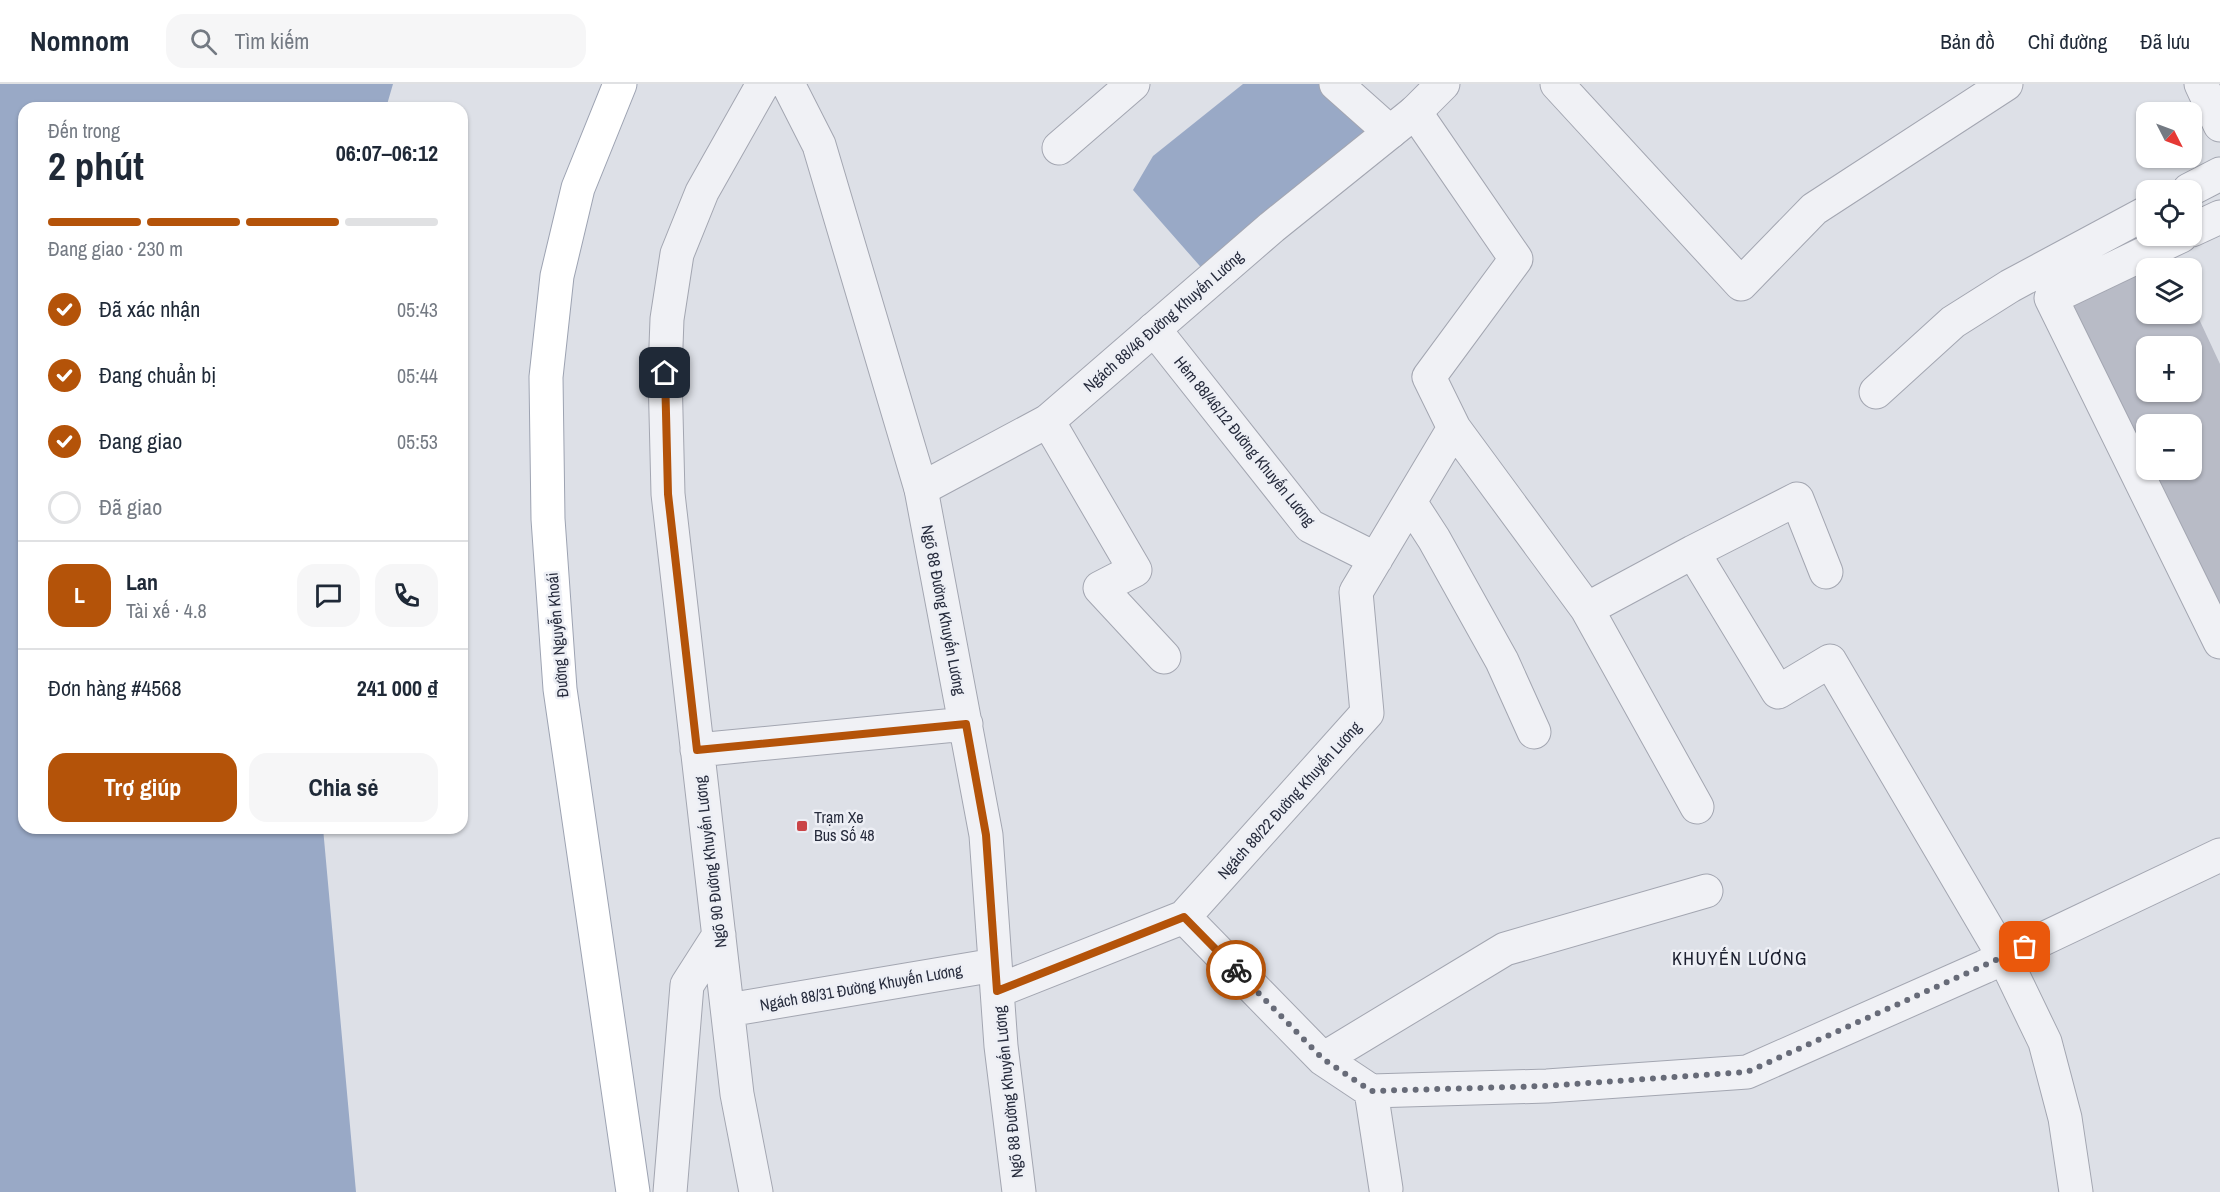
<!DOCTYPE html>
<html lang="vi">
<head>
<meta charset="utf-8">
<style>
  body { margin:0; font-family:"Archivo Narrow",sans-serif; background:#f6f6f7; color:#1f2937; height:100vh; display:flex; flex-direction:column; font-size:22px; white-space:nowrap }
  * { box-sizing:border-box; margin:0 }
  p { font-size:20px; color:#747a83 }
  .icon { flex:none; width:33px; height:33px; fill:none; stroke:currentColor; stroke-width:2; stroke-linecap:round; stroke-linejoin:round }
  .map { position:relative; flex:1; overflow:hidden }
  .panel { position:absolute; left:18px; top:18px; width:450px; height:732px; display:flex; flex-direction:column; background:#fff; border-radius:18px; box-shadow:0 2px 4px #0004 }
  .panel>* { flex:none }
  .needle { width:39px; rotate:132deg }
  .fabs { position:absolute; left:2136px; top:18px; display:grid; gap:12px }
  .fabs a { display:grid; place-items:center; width:66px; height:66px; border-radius:12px; background:#fff; box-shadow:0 2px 4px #0004; font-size:30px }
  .pin { position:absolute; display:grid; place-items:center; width:51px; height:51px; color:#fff; margin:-26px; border-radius:12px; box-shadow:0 3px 9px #0006 }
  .courier { position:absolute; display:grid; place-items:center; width:60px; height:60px; margin:-30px; border:4px solid #b45309; border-radius:50%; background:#fff; color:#222; box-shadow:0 2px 8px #0007 }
  .summary em { font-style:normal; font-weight:700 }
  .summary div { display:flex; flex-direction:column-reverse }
  .summary { display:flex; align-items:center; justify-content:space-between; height:102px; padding:0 30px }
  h1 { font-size:39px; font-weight:700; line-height:45px }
  .bar { display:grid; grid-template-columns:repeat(4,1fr); gap:9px 6px; align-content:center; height:72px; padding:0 30px }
  .bar i { height:8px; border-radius:4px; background:#e0e1e3 }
  .bar .active { background:#b45309 }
  .bar p { grid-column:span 4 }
  .line { display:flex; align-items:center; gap:15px; padding:0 30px; border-top:2px solid #e0e1e3 }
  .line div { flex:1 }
  .round { display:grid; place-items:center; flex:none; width:63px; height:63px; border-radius:18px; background:#f6f6f7 }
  ol { padding:0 30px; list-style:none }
  li { display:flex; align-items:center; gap:18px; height:66px }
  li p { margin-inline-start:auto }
  li .icon { padding:6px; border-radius:50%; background:#b45309; color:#fff; stroke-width:4 }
  li:last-child { color:#747a83 }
  li i { width:33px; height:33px; border:3px solid #e0e1e3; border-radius:50% }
  .action { display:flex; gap:12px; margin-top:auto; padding:12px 30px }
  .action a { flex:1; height:69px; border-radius:18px; background:#b45309; color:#fff; font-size:24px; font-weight:700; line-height:69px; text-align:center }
  .action a+a { background:#f6f6f7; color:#1f2937 }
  header { display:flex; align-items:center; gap:36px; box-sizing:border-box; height:84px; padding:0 30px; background:#fff; border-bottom:2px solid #e0e1e3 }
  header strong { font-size:28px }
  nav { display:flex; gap:33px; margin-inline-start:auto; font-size:21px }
  .search { width:420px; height:54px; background:#f6f6f7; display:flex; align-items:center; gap:15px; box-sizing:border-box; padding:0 21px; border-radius:18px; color:#747a83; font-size:22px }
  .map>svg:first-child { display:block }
  .water { fill:#99a9c6 }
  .building { fill:#b8bbc6; fill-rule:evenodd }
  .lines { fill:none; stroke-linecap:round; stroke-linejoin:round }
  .minor-casing { stroke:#a3a6b1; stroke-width:35 }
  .tertiary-casing { stroke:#a3a6b1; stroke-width:35 }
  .primary-casing { stroke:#9da3b2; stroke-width:35 }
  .minor { stroke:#f0f1f5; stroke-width:33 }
  .tertiary { stroke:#f0f1f5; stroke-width:33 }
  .primary { stroke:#fff; stroke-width:33 }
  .done { stroke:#676b78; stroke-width:6; stroke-dasharray:0 10.8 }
  .route { stroke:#b45309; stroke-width:8 }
  .poi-dot { fill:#ca4447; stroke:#edeff5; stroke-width:2 }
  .labels { text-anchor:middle; stroke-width:5; stroke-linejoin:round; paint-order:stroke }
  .street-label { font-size:16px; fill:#272c3d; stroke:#edeff5 }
  .poi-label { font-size:16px; fill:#272c3d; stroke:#edeff5; text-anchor:start }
  .neighbourhood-label { font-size:18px; letter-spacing:1.5px; fill:#1a1e2e; stroke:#edeff5 }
</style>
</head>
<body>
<header>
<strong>Nomnom</strong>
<div class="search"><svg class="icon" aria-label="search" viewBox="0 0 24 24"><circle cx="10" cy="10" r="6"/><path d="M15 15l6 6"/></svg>Tìm kiếm</div>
<nav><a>Bản đồ</a><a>Chỉ đường</a><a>Đã lưu</a></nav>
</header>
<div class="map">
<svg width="2220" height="1108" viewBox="0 0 2220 1108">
  <rect width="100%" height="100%" fill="#dde0e7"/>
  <path class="water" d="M0,0h393l-7,24h-362v720h299l33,364h-356z
    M1243,0h79l43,44 -8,25 -151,120 -73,-83 20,-34z"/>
  <path class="building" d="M2168,170l7,14h-29v46h46v-10l28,60v248l-68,-142h40v-46h-46v34l-75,-158zM2146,262h46v46h-46z"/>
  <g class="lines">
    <defs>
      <path id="minor" d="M788,0l31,61 102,344 65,346 15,211 18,146
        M1336,0l54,48
        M1557,0l184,200 73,-75 192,-125
        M2201,0l19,41
        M1415,28l101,147 -87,118 25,51 133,181 110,198
        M1059,64l74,-64
        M2189,106l31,-16
        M2192,146l28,-13
        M2181,152l-130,62 169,344
        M1154,245l156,197 66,33
        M1876,308l77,-70 57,-36 136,-73
        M1048,337l87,149 -35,18 64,69
        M1410,418l24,37 68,122 32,71
        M1693,468l104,-53 29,73
        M1587,525l106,-57 85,140 52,-31 174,296 41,85 20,76 11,74
        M697,666l269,-26
        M1184,833l139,142 48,32 176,-5 200,-14 237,-105 236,-112
        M997,907l187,-74 183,-204 -11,-121 98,-164
        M728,926l267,-45
        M1323,975l182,-110 201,-58
        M1371,1007l15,98
        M670,1108l17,-207 32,-50
        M756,1108l-19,-98 -69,-600 -3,-121 2,-54 10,-65 25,-62 61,-108"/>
      <path id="tertiary" d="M921,405l127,-68 224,-194 143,-115 28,-28"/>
      <path id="primary" d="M620,0l-42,104 -21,88 -11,101 2,142 12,170 73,503"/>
    </defs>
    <use href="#minor" class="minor-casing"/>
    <use href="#tertiary" class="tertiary-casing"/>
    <use href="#primary" class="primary-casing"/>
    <use href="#minor" class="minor"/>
    <use href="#tertiary" class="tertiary"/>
    <use href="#primary" class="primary"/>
  </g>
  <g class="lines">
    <path class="done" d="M1236,886l87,89 48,32 176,-5 200,-14 278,-125"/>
    <path class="route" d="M665,289l3,121 29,256 269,-26 20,111 11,156 187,-74 52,53"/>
  </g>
  <rect class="poi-dot" x="796" y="736" width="12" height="12" rx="3"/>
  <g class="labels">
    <g class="street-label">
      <text transform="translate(1163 237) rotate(-41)" y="6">Ngách 88/46 Đường Khuyến Lương</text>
      <text transform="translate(1245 357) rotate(51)" y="6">Hẻm 88/46/12 Đường Khuyến Lương</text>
      <text transform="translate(944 526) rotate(79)" y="6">Ngõ 88 Đường Khuyến Lương</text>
      <text transform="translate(557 551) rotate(-95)" y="6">Đường Nguyễn Khoái</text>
      <text transform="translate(1289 716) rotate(-48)" y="6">Ngách 88/22 Đường Khuyến Lương</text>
      <text transform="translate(710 778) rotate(-97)" y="6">Ngõ 90 Đường Khuyến Lương</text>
      <text transform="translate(861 903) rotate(-10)" y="6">Ngách 88/31 Đường Khuyến Lương</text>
      <text transform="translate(1008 1008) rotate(-96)" y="6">Ngõ 88 Đường Khuyến Lương</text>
    </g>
    <g class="poi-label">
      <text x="814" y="739">Trạm Xe<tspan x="814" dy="18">Bus Số 48</tspan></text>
    </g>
    <g class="neighbourhood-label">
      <text x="1740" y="881">KHUYẾN LƯƠNG</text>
    </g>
  </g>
</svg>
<div class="fabs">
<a><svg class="needle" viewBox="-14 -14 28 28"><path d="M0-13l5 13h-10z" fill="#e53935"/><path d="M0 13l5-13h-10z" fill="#747a83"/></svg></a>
<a><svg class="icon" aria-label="locate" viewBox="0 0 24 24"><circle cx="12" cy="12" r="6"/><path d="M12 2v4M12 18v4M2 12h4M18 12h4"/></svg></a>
<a><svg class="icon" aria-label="layers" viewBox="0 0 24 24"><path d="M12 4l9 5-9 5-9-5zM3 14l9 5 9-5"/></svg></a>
<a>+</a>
<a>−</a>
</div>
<div class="pin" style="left:2025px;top:863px;background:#ea580c"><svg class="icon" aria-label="bag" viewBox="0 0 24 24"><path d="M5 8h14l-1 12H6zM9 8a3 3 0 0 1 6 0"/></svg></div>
<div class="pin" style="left:665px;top:289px;background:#1f2937"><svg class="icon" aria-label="home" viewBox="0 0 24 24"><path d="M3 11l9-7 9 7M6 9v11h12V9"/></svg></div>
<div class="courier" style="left:1236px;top:886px"><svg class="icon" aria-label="bike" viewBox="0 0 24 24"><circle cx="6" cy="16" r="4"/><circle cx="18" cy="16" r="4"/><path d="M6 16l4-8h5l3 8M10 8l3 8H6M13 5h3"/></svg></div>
<section class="panel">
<div class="summary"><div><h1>2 phút</h1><p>Đến trong</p></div><em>06:07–06:12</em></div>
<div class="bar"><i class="active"></i><i class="active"></i><i class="active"></i><i></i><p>Đang giao · 230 m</p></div>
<ol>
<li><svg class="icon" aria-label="check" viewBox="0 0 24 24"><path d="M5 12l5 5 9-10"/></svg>Đã xác nhận<p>05:43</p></li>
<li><svg class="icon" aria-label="check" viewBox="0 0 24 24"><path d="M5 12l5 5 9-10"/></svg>Đang chuẩn bị<p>05:44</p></li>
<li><svg class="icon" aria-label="check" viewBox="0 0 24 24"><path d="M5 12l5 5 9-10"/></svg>Đang giao<p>05:53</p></li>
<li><i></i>Đã giao</li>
</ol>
<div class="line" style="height:108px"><b class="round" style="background:#b45309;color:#fff">L</b><div><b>Lan</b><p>Tài xế · 4.8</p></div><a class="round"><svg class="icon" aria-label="chat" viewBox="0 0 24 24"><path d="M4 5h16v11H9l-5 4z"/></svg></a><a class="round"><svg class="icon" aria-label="phone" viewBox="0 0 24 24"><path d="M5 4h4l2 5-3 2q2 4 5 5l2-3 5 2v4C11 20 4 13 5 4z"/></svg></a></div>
<div class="line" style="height:78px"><div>Đơn hàng #4568</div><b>241 000 ₫</b></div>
<div class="action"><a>Trợ giúp</a><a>Chia sẻ</a></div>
</section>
</div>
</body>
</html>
